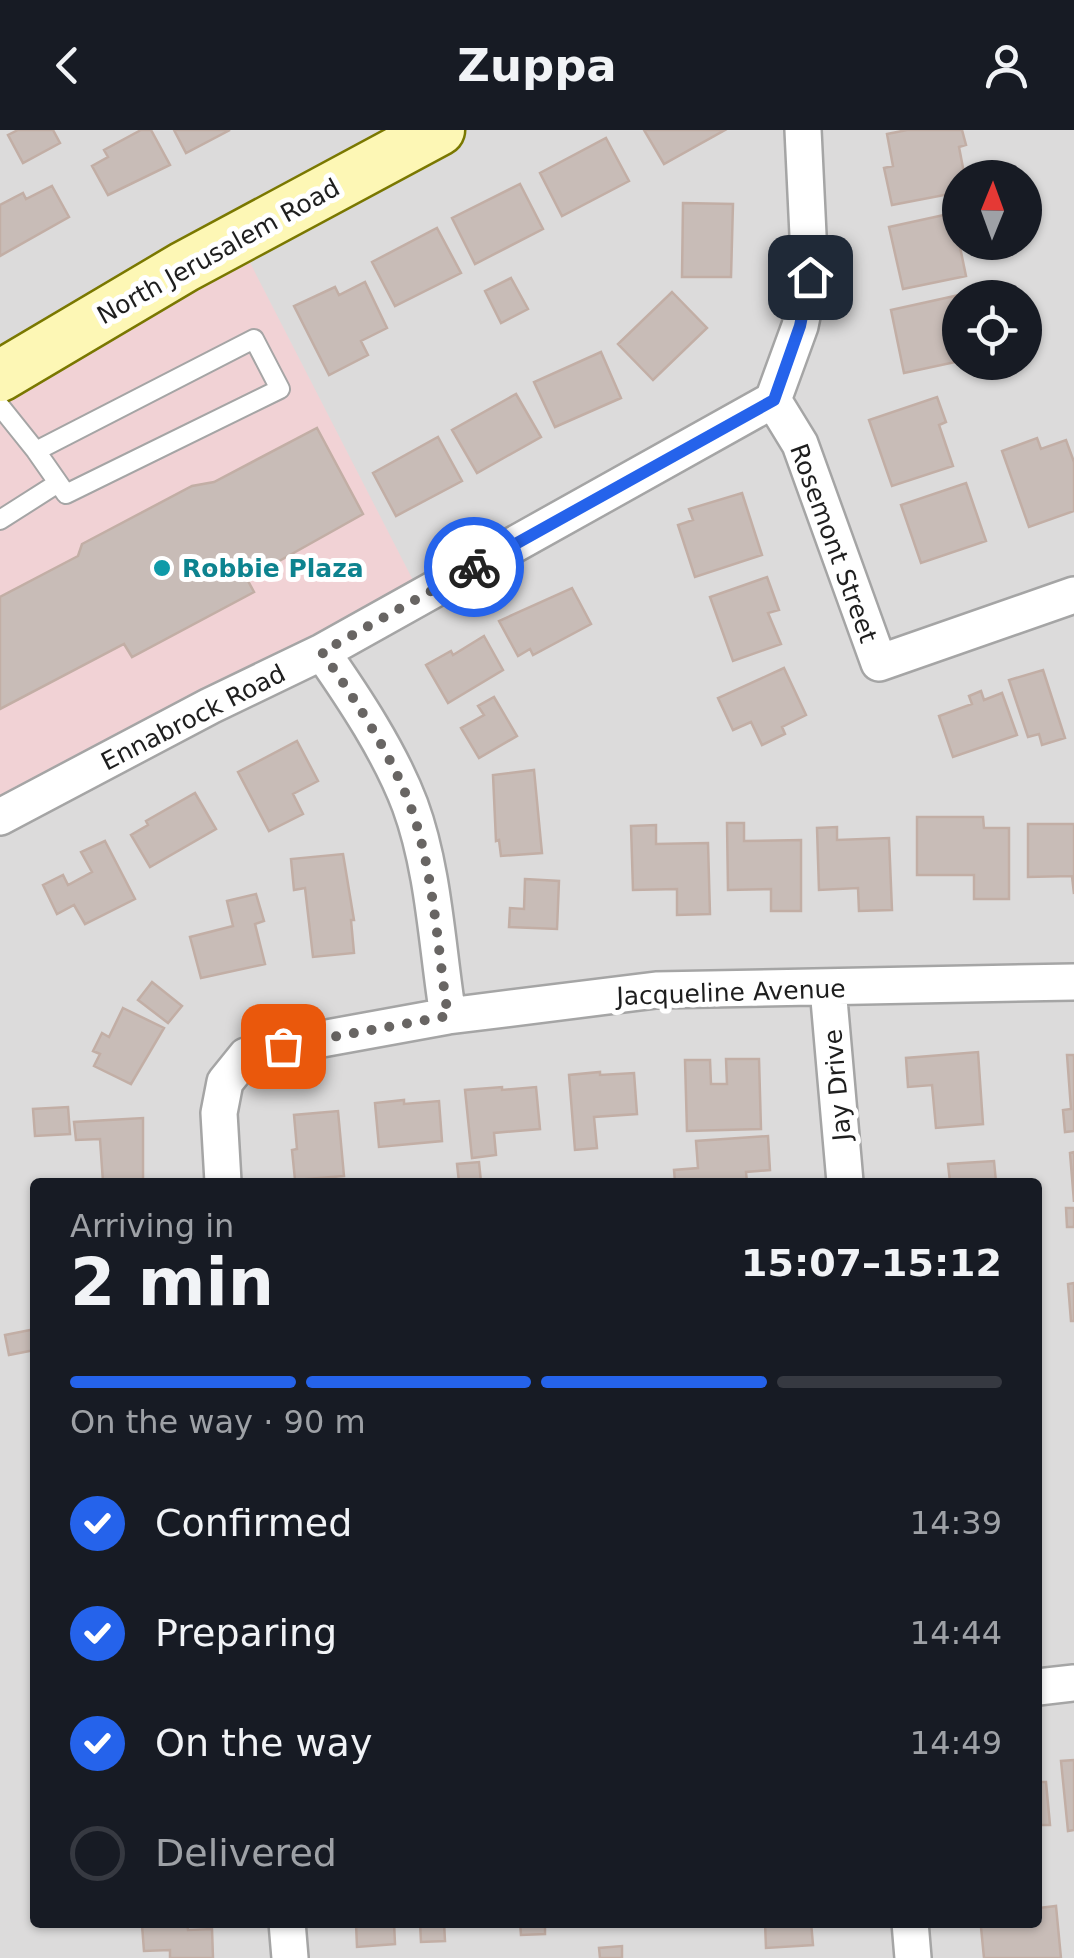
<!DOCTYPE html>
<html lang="en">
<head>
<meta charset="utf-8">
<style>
  body { margin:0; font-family:"DejaVu Sans",sans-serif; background:#242831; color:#f1f3f6; height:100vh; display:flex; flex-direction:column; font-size:38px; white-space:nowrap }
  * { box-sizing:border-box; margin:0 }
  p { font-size:32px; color:#9ea1a6 }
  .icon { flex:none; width:55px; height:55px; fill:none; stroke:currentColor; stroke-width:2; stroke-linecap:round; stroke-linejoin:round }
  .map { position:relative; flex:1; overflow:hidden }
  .drawer { position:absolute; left:30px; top:1048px; width:1012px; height:750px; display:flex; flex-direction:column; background:#171b24; border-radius:10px; box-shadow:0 2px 8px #0004 }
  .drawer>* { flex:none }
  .needle { width:65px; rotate:1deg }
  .tools { position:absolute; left:942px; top:30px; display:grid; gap:20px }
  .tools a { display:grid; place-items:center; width:100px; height:100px; border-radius:50%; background:#171b24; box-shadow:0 2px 8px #0004; font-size:50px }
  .pin { position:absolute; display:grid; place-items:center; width:85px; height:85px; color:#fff; margin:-42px; border-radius:20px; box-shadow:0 5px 15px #0006 }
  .courier { position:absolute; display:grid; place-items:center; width:100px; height:100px; margin:-50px; border:8px solid #2563eb; border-radius:50%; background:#fff; color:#222; box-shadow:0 2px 12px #0007 }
  .headline em { font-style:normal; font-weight:700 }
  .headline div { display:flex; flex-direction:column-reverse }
  .headline { display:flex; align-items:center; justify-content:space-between; height:170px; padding:0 40px }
  h1 { font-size:65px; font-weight:700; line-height:75px }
  .bar { display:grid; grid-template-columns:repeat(4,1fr); gap:15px 10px; align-content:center; height:120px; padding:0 40px }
  .bar i { height:12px; border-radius:8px; background:#363941 }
  .bar .on { background:#2563eb }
  .bar p { grid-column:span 4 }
  ol { padding:0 40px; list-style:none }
  li { display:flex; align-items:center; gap:30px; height:110px }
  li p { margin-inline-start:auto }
  li .icon { padding:10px; border-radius:50%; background:#2563eb; color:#fff; stroke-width:4 }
  li:last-child { color:#9ea1a6 }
  li i { width:55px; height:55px; border:5px solid #363941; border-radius:50% }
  header { display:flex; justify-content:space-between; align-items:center; height:130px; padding:0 40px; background:#171b24; font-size:45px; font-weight:700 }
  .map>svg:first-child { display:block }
  .residential { fill:#dcdbdb; fill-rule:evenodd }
  .commercial { fill:#f1d2d5 }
  .building { fill:#c8bcb7; stroke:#c2aea5; stroke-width:2.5 }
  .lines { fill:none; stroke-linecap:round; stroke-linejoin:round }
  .service-casing { stroke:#a5a5a5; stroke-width:22 }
  .minor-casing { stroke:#a5a5a5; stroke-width:40 }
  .secondary-casing { stroke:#7a7800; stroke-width:55 }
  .service { stroke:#fff; stroke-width:18 }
  .minor { stroke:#fff; stroke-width:35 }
  .secondary { stroke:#fdf7b5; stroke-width:50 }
  .done { stroke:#686563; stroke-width:10; stroke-dasharray:0 18 }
  .route { stroke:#2563eb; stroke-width:12 }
  .culture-dot { fill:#0f9aa8; stroke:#fff; stroke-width:4 }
  .labels { text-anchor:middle; stroke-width:10; stroke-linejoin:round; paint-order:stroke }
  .street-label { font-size:25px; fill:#1e1e1e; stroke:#fff }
  .culture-label { font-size:25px; font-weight:bold; fill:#0d838f; stroke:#fff; text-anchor:start }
</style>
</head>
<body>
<header><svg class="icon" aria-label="back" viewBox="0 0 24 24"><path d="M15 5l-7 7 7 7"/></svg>Zuppa<svg class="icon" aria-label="person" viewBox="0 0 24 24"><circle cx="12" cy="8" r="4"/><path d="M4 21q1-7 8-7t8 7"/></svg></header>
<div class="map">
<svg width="1074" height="1828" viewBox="0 0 1074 1828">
  <rect width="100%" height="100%" fill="#f0eae4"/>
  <path class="residential" d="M0,0h1074v1828h-1074zM960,48h65v64h-65zM960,168h65v64h-65zM35,1052h1003v740h-1003z"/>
  <path class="commercial" d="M242,117l175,341 -417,218v-418z"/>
  <path class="building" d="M18,0h35l7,13 -37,20 -15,-28z
    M141,0h10l19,35 -62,30 -16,-29 16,-9 -4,-7z
    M174,0h56l-44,23z
    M644,0h81l-61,34z
    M907,0h55l4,15 -7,2 6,31h-5v14l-68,13 -8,-37 9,-2 -6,-32z
    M606,8l23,43 -67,35 -22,-43z
    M520,54l23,45 -68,35 -23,-46z
    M52,56l17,31 -69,39v-51l23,-12 3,6z
    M683,73l50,1 -2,73h-49z
    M953,83l13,63 -63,13 -14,-62z
    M437,98l24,45 -66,33 -23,-44z
    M511,148l17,31 -27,14 -16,-32z
    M365,152l22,46 -26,13 7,14 -39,20 -35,-69 41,-19 4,8z
    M672,162l35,36 -54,52 -35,-36z
    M968,163l1,5h-9v63l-56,12 -13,-63z
    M601,222l20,46 -66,29 -21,-45z
    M516,264l25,43 -64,36 -25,-43z
    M937,267l9,25 -7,3 14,41 -61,20 -23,-66z
    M317,298l46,86 -116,65 7,13 -122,65 -8,-13 -124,65v-112l78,-41 4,-12 110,-58 22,-4z
    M438,307l24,44 -66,35 -23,-43z
    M1037,308l4,11 25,-9 8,22v49l-45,16 -27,-76z
    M966,353l20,58 -65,22 -20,-58z
    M742,363l20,62 -67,22 -17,-52 15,-5 -4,-11z
    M767,447l12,33 -11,3 13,31 -48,17 -23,-64z
    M572,458l19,36 -58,31 -3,-6 -12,7 -19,-35z
    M484,506l19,34 -55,33 -22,-38 25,-14 2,4z
    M784,538l22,47 -24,12 3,7 -23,11 -11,-23 -18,8 -15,-32z
    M1043,540l22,68 -23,7 -3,-11 -11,3 -19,-57z
    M981,561l3,9 18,-7 15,42 -64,22 -14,-41 33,-12 -3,-8z
    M494,567l23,39 -38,22 -18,-30 23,-13 -6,-9z
    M297,611l21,40 -25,13 10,20 -34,17 -31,-59z
    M534,640l8,83 -41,3 -2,-16 -3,1 -3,-66z
    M195,663l21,36 -66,38 -19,-32 17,-10 -2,-4z
    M917,687h66l1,11h25v71h-35v-24h-57z
    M727,693h17v18l57,-1v71h-30v-22l-43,1z
    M1028,694h46v70l-2,-18 -44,1z
    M656,695v19l52,-1 2,71 -33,1v-26l-44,1 -2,-64z
    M837,697v13l52,-2 3,72 -33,1 -1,-23 -39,2 -2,-62z
    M105,711l30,58 -50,25 -11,-19 -17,9 -14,-29 20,-10 5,10 24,-13 -11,-20z
    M343,724l11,66h-3l3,33 -41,4 -8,-69 -11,2 -3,-31z
    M525,749l34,2 -2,48 -48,-2 1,-19 14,1z
    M256,764l8,27 -9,3 10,40 -64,14 -11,-41 43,-11 -6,-25z
    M152,852l30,24 -14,17 -30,-23z
    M123,878l41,20 -33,56 -37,-18 6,-12 -7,-3 9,-18 7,4z
    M978,922l5,72 -47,4 -4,-43 -24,2 -2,-29z
    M1067,925h7v76l-9,1 -2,-22 8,-1z
    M726,929h33l2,70 -74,2 -2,-71h25l1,24h16z
    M600,942v3l34,-2 3,41 -43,3 3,31 -22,2 -6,-75z
    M502,957v3l34,-3 4,42 -46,4 2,22 -24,3 -7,-68z
    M404,970v4l35,-3 3,40 -63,6 -4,-44z
    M68,977l2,27 -35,2 -2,-27z
    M338,981l6,65 -49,4 -3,-30 5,-1 -3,-34z
    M143,988v64h-40l-3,-43 -24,1 -2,-18z
    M768,1006l2,34 -24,2 1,10h-72l-1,-12 24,-2 -2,-27z
    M1074,1022v50l-4,-49z
    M994,1031l2,21h-46l-2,-18z
    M479,1032l2,20h-22l-2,-18z
    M1066,1078h8v19h-7z
    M1074,1153v38h-3l-3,-37z
    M35,1199v21l-26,5 -4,-20z
    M1074,1630v70l-6,1 -7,-70z
    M1038,1652h8l4,43h-12z
    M1056,1776l5,52h-77l-3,-31 27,-5h30v-14z
    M394,1792l1,22 -38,3 -1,-24z
    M420,1792h24l1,19 -24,1z
    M520,1792h25v12l-24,1z
    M765,1792h46l2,23 -47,3z
    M187,1793l1,7 24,-1 1,29h-43v-8l-26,1 -2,-26z
    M622,1816v12h-22l-1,-10z"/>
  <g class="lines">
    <defs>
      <path id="service" d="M254,209l26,50 -214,105 -30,-43z
        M0,276l36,45
        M0,390l58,-37"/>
      <path id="minor" d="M773,270l27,44 79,219 195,-68
        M322,522c32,46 68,100 88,153 24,65 27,142 38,211
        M0,687l210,-111 112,-54 451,-252 27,-74 10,-49 -7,-147
        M828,858l17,194
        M223,1052l-4,-69 6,-31 21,-26 37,-10 165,-30 208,-26 418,-8
        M1038,1557l36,-4
        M287,1792l3,36
        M910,1792l3,36"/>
      <path id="secondary" d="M0,246l184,-109 255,-137"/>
    </defs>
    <use href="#service" class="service-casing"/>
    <use href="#minor" class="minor-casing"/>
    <use href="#secondary" class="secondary-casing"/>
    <use href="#service" class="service"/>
    <use href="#minor" class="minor"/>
    <use href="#secondary" class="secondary"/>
  </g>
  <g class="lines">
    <path class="done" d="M283,916l165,-30c-11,-69 -14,-146 -38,-211 -20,-53 -56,-107 -88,-153l152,-85"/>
    <path class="route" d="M474,437l300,-167 26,-74 10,-49"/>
  </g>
  <circle class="culture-dot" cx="162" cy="438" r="10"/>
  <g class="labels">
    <g class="street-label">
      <text transform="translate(218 121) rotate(-29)" y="9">North Jerusalem Road</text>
      <text transform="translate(834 413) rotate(70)" y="9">Rosemont Street</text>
      <text transform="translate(193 587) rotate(-27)" y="9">Ennabrock Road</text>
      <text transform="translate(731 862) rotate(-2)" y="9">Jacqueline Avenue</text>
      <text transform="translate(837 955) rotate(-95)" y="9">Jay Drive</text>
    </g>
    <g class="culture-label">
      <text x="182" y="447">Robbie Plaza</text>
    </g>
  </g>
</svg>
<div class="tools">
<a><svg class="needle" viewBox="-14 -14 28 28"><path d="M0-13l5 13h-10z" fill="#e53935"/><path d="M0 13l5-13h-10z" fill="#9ea1a6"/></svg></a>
<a><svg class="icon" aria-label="locate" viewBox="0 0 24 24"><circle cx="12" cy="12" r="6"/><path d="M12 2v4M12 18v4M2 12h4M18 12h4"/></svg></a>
</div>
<div class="pin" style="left:283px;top:916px;background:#ea580c"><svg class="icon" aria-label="bag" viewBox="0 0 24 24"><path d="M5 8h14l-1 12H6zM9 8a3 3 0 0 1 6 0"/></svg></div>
<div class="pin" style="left:810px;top:147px;background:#1f2937"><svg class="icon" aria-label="home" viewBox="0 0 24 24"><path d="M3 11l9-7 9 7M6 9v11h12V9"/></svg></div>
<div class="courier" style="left:474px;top:437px"><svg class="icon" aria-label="bike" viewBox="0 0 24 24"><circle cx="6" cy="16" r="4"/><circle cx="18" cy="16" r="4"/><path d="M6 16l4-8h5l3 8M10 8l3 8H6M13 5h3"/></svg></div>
<section class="drawer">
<div class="headline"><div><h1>2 min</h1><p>Arriving in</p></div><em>15:07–15:12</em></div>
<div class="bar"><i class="on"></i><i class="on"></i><i class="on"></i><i></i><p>On the way · 90 m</p></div>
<ol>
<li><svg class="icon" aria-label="check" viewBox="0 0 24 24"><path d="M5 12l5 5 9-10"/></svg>Confirmed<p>14:39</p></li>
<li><svg class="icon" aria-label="check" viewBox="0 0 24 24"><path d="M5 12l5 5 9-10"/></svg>Preparing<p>14:44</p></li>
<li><svg class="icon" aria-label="check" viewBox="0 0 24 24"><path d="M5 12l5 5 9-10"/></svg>On the way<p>14:49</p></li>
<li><i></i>Delivered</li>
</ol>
</section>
</div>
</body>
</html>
